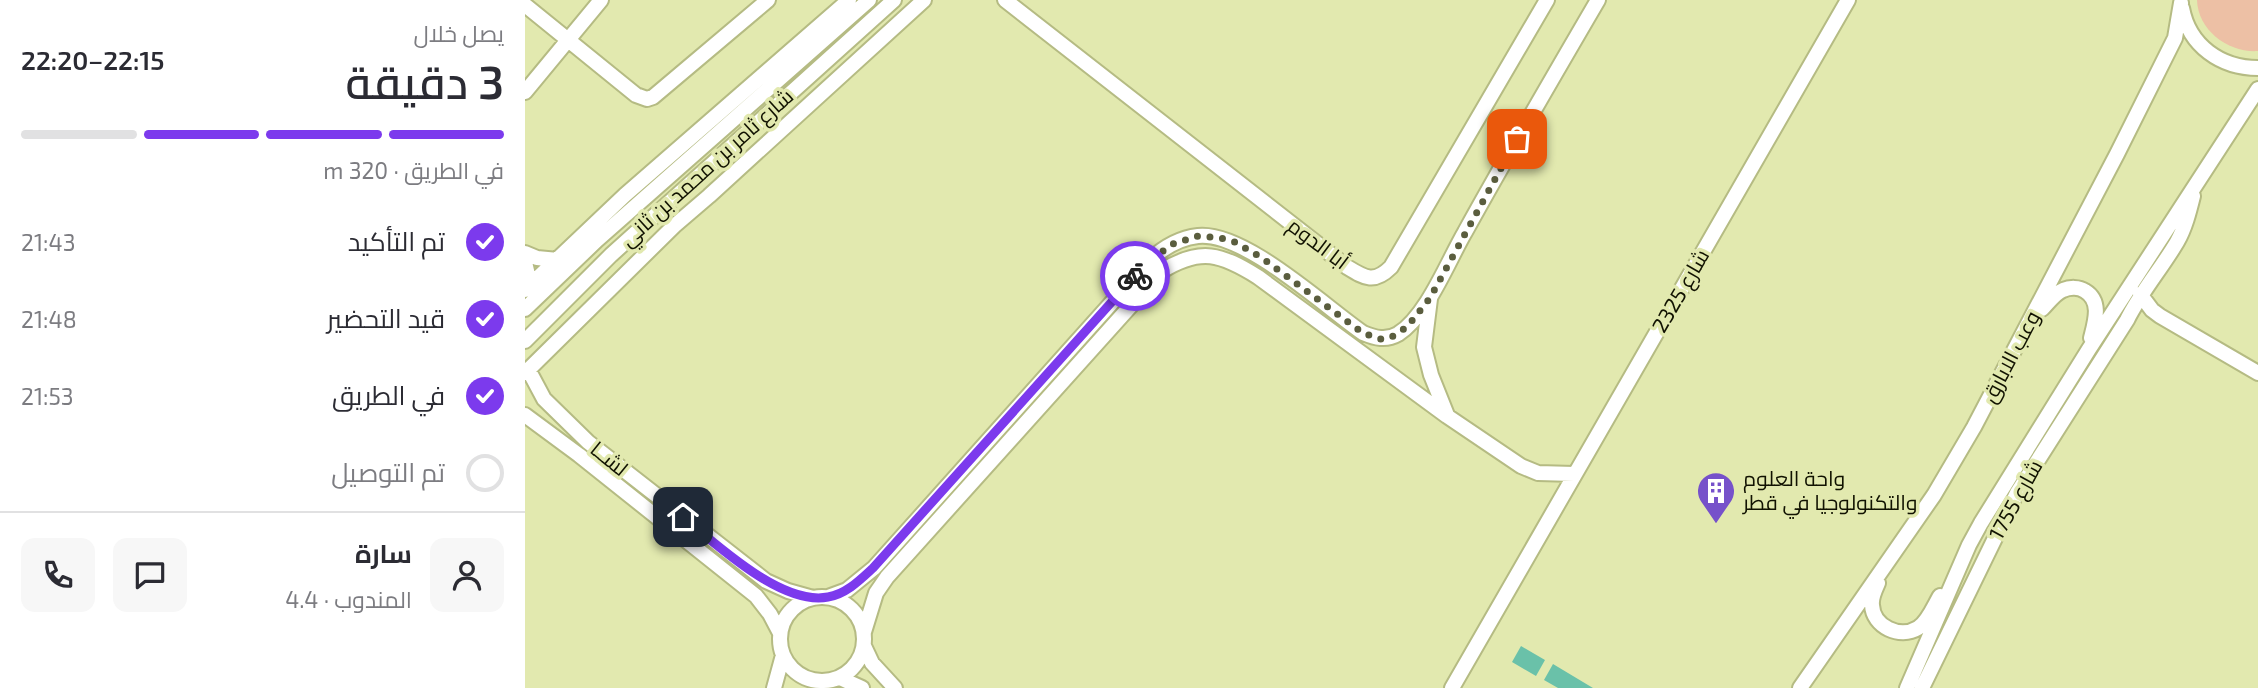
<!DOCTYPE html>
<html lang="ar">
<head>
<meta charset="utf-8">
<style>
  body { margin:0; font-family:"Exo 2",Cairo,sans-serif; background:#f7f7f7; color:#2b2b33; direction:rtl; height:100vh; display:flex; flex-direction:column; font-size:26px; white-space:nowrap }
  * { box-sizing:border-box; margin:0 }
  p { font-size:23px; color:#7c7c81 }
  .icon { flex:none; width:38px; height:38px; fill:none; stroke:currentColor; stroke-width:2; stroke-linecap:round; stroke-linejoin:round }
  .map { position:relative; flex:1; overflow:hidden; direction:ltr }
  .panel { display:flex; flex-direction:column; background:#fff; width:525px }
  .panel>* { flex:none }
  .pin { position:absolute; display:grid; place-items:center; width:60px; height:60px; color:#fff; margin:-30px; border-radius:14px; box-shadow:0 4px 10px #0006 }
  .courier { position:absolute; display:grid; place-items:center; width:70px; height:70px; margin:-35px; border:5px solid #7c3aed; border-radius:50%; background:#fff; color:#222; box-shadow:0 2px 9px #0007 }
  .head em { font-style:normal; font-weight:600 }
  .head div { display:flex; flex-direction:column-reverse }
  .head { display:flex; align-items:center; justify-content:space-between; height:119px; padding:0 21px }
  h1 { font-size:46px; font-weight:600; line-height:52px }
  .bar { display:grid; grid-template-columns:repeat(4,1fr); gap:10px 7px; align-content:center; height:84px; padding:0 21px }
  .bar i { height:9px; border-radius:5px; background:#e1e1e2 }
  .bar .selected { background:#7c3aed }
  .bar p { grid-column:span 4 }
  .line { display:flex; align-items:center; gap:18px; padding:0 21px; border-top:2px solid #e1e1e2 }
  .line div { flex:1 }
  .round { display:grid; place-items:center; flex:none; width:74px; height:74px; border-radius:14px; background:#f7f7f7 }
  ol { padding:0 21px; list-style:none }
  li { display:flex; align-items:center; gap:21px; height:77px }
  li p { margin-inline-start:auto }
  li .icon { padding:7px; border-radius:50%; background:#7c3aed; color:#fff; stroke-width:4 }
  li:last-child { color:#7c7c81 }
  li i { width:38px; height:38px; border:4px solid #e1e1e2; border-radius:50% }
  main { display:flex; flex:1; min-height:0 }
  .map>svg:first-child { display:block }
  .green { fill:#edc0a5 }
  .water { fill:#6ac1a9 }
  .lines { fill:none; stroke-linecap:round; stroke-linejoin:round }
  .minor-casing { stroke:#b5bb83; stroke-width:18 }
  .minor { stroke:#fff; stroke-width:14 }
  .done { stroke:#5a5d3e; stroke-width:7; stroke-dasharray:0 12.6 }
  .route { stroke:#7c3aed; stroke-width:9 }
  .labels { text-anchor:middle; stroke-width:7; stroke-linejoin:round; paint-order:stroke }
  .street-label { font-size:21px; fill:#111201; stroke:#e2e9af }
  .poi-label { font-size:21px; fill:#111201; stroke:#e2e9af; text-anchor:start }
</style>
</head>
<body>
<main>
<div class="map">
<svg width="1733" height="688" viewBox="0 0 1733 688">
  <rect width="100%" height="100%" fill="#e2e9af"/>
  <path class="green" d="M1672,0h61v51c-29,2 -60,-20 -61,-51z"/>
  <path class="water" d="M996,646l24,14 -9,16 -24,-14z
    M1028,664l40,24h-35l-14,-8z"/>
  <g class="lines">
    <defs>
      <path id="minor" d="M480,0l342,267c18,11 27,17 44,0l156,-267
        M0,5l111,90 11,4 6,-2 115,-97
        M1657,8c7,38 39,60 76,60
        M0,92l76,-92
        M0,253l12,5 21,2
        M0,262l3,13v12
        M0,290l100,-95 224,-195
        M1615,294l12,16 8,6 98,57
        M905,299l-6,48 7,28 16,40
        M0,309l72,-69 272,-240
        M1517,309c7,-7 13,-16 21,-19 7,-3 16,-3 22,1 17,10 10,31 6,47
        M0,341l86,-86 283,-255
        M3,369l16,30 44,43 178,139 22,10 25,7
        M0,373l149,-147 35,-30 215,-196
        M0,415l54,40 177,141 14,18 10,19
        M1353,583c-3,7 -7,14 -6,22 1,22 28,34 46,23 10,-6 16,-22 22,-32
        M255 639a42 42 0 1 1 84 0a42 42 0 1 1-84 0Z
        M303,597l19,-7 27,-22 276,-308c13,-12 30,-22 48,-24 46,-5 126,70 165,97 12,5 23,8 35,1 29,-18 50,-73 67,-102 43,-78 88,-155 133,-232
        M339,632l12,-39 11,-16 275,-306c39,-24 59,-17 96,6l189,139 74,50 17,7 36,1
        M339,646l8,17 23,25
        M315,678l22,10
        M249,688l9,-33
        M927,688l396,-688
        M1275,688l134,-193 40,-68 143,-273 58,-116 6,-35
        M1382,688l62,-143 12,-22 108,-174 169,-260
        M1397,688l95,-195 110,-173c14,-28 34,-51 50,-78 8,-14 12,-30 16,-46"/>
    </defs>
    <use href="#minor" class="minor-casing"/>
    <use href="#minor" class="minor"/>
  </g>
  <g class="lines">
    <path class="done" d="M610,276l15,-16 23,-16 25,-8 23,2 14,4 27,16 101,75 17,6 10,-1 17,-11 23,-29 87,-159"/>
    <path class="route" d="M158,517c34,28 99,89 145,80 18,-3 32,-17 45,-29l262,-292"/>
  </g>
  <defs>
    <symbol id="building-pin" viewBox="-11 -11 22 30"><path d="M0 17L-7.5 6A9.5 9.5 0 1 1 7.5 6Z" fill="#7651ca" stroke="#e2e9af"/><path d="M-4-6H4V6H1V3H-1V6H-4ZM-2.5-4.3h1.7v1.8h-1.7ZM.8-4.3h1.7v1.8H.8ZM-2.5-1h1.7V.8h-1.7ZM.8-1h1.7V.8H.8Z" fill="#fff"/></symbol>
  </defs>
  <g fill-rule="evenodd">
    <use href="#building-pin" x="1169" y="469" width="44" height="60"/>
  </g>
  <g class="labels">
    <g class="street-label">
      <text transform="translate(182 168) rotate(-42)" y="7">شارع ثامر بن محمد بن ثاني</text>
      <text transform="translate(793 244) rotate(37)" y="7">أبا الدوم</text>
      <text transform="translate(1156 291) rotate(-60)" y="7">شارع 2325</text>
      <text transform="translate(1486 357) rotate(-62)" y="7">وعب الابارق</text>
      <text transform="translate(84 459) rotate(39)" y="7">لشــا</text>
      <text transform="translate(1491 500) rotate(-61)" y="7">شارع 1755</text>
    </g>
    <g class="poi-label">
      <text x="1218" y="486">واحة العلوم<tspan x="1218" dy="24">والتكنولوجيا في قطر</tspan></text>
    </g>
  </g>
</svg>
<div class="pin" style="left:992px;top:139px;background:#ea580c"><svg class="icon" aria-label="bag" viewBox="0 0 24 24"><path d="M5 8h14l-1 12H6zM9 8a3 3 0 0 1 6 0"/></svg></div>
<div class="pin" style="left:158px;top:517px;background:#1f2937"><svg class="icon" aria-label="home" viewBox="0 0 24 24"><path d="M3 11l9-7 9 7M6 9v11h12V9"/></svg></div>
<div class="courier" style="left:610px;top:276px"><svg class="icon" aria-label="bike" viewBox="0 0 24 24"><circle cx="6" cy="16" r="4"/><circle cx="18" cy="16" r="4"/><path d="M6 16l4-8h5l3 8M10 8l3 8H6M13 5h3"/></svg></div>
</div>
<section class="panel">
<div class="head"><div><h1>3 دقيقة</h1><p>يصل خلال</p></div><em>22:15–22:20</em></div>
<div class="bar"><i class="selected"></i><i class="selected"></i><i class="selected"></i><i></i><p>في الطريق · 320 m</p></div>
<ol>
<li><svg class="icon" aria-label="check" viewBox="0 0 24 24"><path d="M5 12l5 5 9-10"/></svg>تم التأكيد<p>21:43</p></li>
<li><svg class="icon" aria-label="check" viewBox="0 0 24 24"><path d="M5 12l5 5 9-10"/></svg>قيد التحضير<p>21:48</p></li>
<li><svg class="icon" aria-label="check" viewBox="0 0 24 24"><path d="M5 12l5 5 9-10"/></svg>في الطريق<p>21:53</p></li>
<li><i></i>تم التوصيل</li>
</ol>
<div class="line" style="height:126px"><a class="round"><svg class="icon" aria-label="person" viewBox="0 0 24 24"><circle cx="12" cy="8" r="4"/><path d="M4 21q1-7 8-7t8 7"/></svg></a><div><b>سارة</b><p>المندوب · 4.4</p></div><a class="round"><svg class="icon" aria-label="chat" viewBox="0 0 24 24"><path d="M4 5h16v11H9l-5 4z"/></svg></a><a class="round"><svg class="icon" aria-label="phone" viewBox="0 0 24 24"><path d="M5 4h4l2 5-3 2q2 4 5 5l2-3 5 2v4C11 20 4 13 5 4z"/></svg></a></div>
</section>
</main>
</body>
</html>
